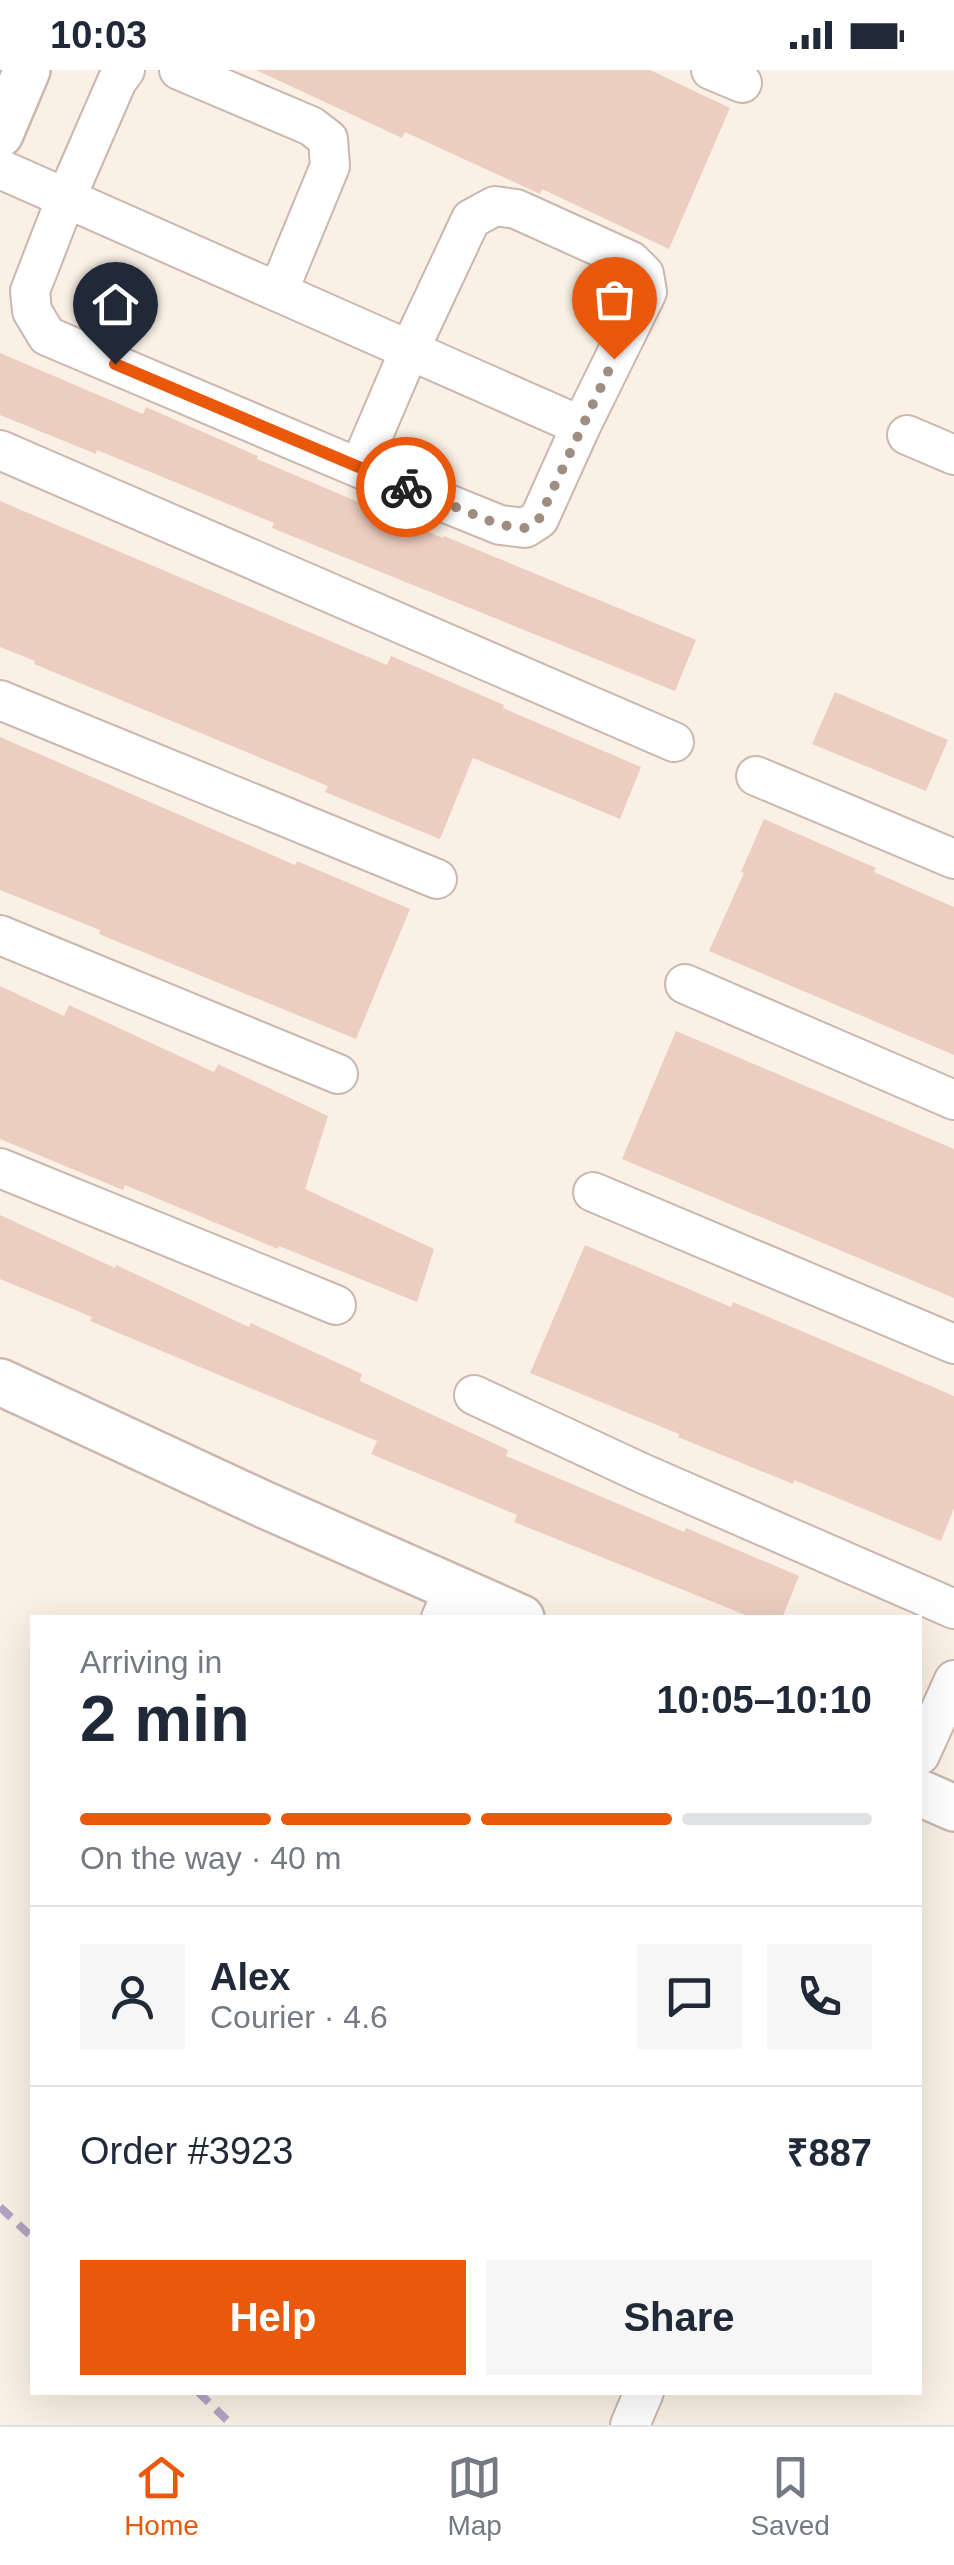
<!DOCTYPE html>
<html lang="en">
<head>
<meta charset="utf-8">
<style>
  body { margin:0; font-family:Helvetica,sans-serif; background:#f6f6f7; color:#1f2937; height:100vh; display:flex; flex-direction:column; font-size:38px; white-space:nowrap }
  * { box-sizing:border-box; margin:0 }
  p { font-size:32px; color:#747a83 }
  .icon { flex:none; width:55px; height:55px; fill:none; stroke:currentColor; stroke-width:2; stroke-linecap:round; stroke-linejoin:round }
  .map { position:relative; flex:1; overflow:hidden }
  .drawer { position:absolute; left:30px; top:1545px; width:892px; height:780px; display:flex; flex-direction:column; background:#fff; border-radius:0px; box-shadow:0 10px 40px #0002 }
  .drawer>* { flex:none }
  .pin { position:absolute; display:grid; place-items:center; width:85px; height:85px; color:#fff; margin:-102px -42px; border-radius:50% 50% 50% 0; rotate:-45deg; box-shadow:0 0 10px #0007 }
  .pin .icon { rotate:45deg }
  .courier { position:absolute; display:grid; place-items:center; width:100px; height:100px; margin:-50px; border:8px solid #ea580c; border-radius:50%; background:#fff; color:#222; box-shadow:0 2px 12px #0007 }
  .summary em { font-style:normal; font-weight:600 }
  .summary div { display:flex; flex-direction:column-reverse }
  .summary { display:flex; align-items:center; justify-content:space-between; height:170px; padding:0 50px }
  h1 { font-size:65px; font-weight:600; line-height:75px }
  .bar { display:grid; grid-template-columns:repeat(4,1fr); gap:15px 10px; align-content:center; height:120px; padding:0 50px }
  .bar i { height:12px; border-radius:8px; background:#e0e1e3 }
  .bar .current { background:#ea580c }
  .bar p { grid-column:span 4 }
  .line { display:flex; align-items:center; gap:25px; padding:0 50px; border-top:2px solid #e0e1e3 }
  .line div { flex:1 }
  .round { display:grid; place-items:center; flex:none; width:105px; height:105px; border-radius:0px; background:#f6f6f7 }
  .button { display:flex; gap:20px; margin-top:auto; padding:20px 50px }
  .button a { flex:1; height:115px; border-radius:0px; background:#ea580c; color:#fff; font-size:40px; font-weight:600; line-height:115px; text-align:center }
  .button a+a { background:#f6f6f7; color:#1f2937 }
  .status { display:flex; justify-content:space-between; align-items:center; height:70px; padding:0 50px; background:#fff; direction:ltr }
  .status svg { height:28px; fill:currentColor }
  .tabs { display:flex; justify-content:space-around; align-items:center; height:140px; border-top:2px solid #e0e1e3; background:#fff; font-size:28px; color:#747a83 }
  .tabs a { display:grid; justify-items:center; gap:5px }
  .tabs .current { color:#ea580c }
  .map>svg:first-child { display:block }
  .building { fill:#eccec0 }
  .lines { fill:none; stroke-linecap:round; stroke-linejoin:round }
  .minor-casing { stroke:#cab7ad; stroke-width:42 }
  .tertiary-casing { stroke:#cab7ad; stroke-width:50 }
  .minor { stroke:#fff; stroke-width:38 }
  .tertiary { stroke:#fff; stroke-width:45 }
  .rail { stroke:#b2a5c2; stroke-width:8; stroke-dasharray:15 10; stroke-linecap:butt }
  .done { stroke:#a08d82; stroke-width:10; stroke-dasharray:0 18 }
  .route { stroke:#ea580c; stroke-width:12 }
</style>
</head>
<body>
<div class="status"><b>10:03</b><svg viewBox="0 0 49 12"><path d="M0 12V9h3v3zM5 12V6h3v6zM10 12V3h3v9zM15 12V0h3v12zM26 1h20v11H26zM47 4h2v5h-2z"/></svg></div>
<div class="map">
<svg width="954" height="2355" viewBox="0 0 954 2355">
  <rect width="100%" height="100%" fill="#faf0e5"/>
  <path class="building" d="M256,0h394l80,38 -61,141 -127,-60 -2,5 -135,-62 -3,6z
    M0,283l143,61 3,-7 112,49 -1,3 186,79 1,-2 252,104 -21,51 -403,-163 2,-5 -177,-73 -1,4 -96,-39z
    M0,431l387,164 4,-9 113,49 -1,3 138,59 -21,52 -147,-61 -33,81 -115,-47 3,-6 -294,-122 1,-3 -35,-14z
    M835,622l113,48 -22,51 -114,-47z
    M0,667l295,128 2,-4 113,48 -54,130 -257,-105 1,-4 -100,-40z
    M764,749l112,49 -2,4 80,35v148l-245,-104 35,-78 -3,-1z
    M0,916l64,30 5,-11 145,67 4,-8 110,52 -23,73 129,60 -17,53 -138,-56 -1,3 -153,-64 -2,5 -123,-51z
    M676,961l278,118v149l-332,-139z
    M0,1145l115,53 1,-3 133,62 2,-4 111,51 -2,7 148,69 -2,6 178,76 2,-4 113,48 -17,42h-29l-239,-96 3,-7 -146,-61 6,-13 -287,-120 2,-4 -92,-38z
    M585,1175l146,62 2,-5 221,94v112l-13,33 -147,-61 -1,4 -115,-47 1,-3 -149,-61z"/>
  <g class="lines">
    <defs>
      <path id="minor" d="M125,0l-8,11 -51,117 -36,93 2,20 15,25 312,132 51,-119 61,-130 24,-13 21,3 115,52 13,13 3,18 -66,134 -42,93 -14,9 -25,-3 -141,-57
        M179,0l132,56 17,13 2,27 -52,126
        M711,0l31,13
        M0,99l581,257
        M907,365l47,20
        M0,380l674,292
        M0,630l437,179
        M756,706l198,83
        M0,865l338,139
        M685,914l269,116
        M0,1098l336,137
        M593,1122l361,152
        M474,1325l170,79 310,135
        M441,1548l13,-30
        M920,1685l34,-75
        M630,2355l14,-33"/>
      <path id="tertiary" d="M0,64l27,-64
        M0,1312l265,123 256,113
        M920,1723l34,15"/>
    </defs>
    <use href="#minor" class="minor-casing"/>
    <use href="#tertiary" class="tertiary-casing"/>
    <use href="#minor" class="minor"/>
    <use href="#tertiary" class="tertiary"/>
    <path class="rail" d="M0,2137l32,30
      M198,2322l34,33"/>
  </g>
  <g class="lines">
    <path class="done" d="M406,417l94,38 25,3 14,-9 75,-160"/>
    <path class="route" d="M115,294l291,123"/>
  </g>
</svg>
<div class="pin" style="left:614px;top:289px;background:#ea580c"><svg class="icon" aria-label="bag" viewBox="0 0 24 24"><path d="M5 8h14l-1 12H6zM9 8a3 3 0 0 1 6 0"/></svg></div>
<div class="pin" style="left:115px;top:294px;background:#1f2937"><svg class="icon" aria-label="home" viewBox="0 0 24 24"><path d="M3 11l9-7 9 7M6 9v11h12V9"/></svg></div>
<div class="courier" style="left:406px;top:417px"><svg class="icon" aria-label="bike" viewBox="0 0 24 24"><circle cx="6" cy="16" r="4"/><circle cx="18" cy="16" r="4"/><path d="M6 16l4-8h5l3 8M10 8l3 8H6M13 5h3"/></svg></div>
<section class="drawer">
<div class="summary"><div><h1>2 min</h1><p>Arriving in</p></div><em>10:05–10:10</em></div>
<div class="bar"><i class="current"></i><i class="current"></i><i class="current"></i><i></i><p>On the way · 40 m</p></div>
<div class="line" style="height:180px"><a class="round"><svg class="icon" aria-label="person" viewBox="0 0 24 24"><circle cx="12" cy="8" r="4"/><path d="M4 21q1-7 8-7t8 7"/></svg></a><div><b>Alex</b><p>Courier · 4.6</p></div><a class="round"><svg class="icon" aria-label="chat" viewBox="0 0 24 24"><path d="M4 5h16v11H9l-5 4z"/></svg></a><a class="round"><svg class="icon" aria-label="phone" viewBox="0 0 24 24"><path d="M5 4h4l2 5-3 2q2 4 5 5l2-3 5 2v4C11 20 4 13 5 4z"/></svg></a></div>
<div class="line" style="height:130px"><div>Order #3923</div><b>₹887</b></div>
<div class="button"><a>Help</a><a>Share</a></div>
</section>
</div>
<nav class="tabs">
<a class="current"><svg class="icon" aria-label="home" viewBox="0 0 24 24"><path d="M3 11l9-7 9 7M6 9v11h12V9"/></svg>Home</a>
<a><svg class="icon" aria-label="map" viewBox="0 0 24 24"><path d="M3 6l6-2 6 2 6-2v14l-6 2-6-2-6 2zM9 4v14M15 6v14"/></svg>Map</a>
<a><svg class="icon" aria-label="saved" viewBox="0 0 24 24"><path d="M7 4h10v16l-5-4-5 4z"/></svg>Saved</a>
</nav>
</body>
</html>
